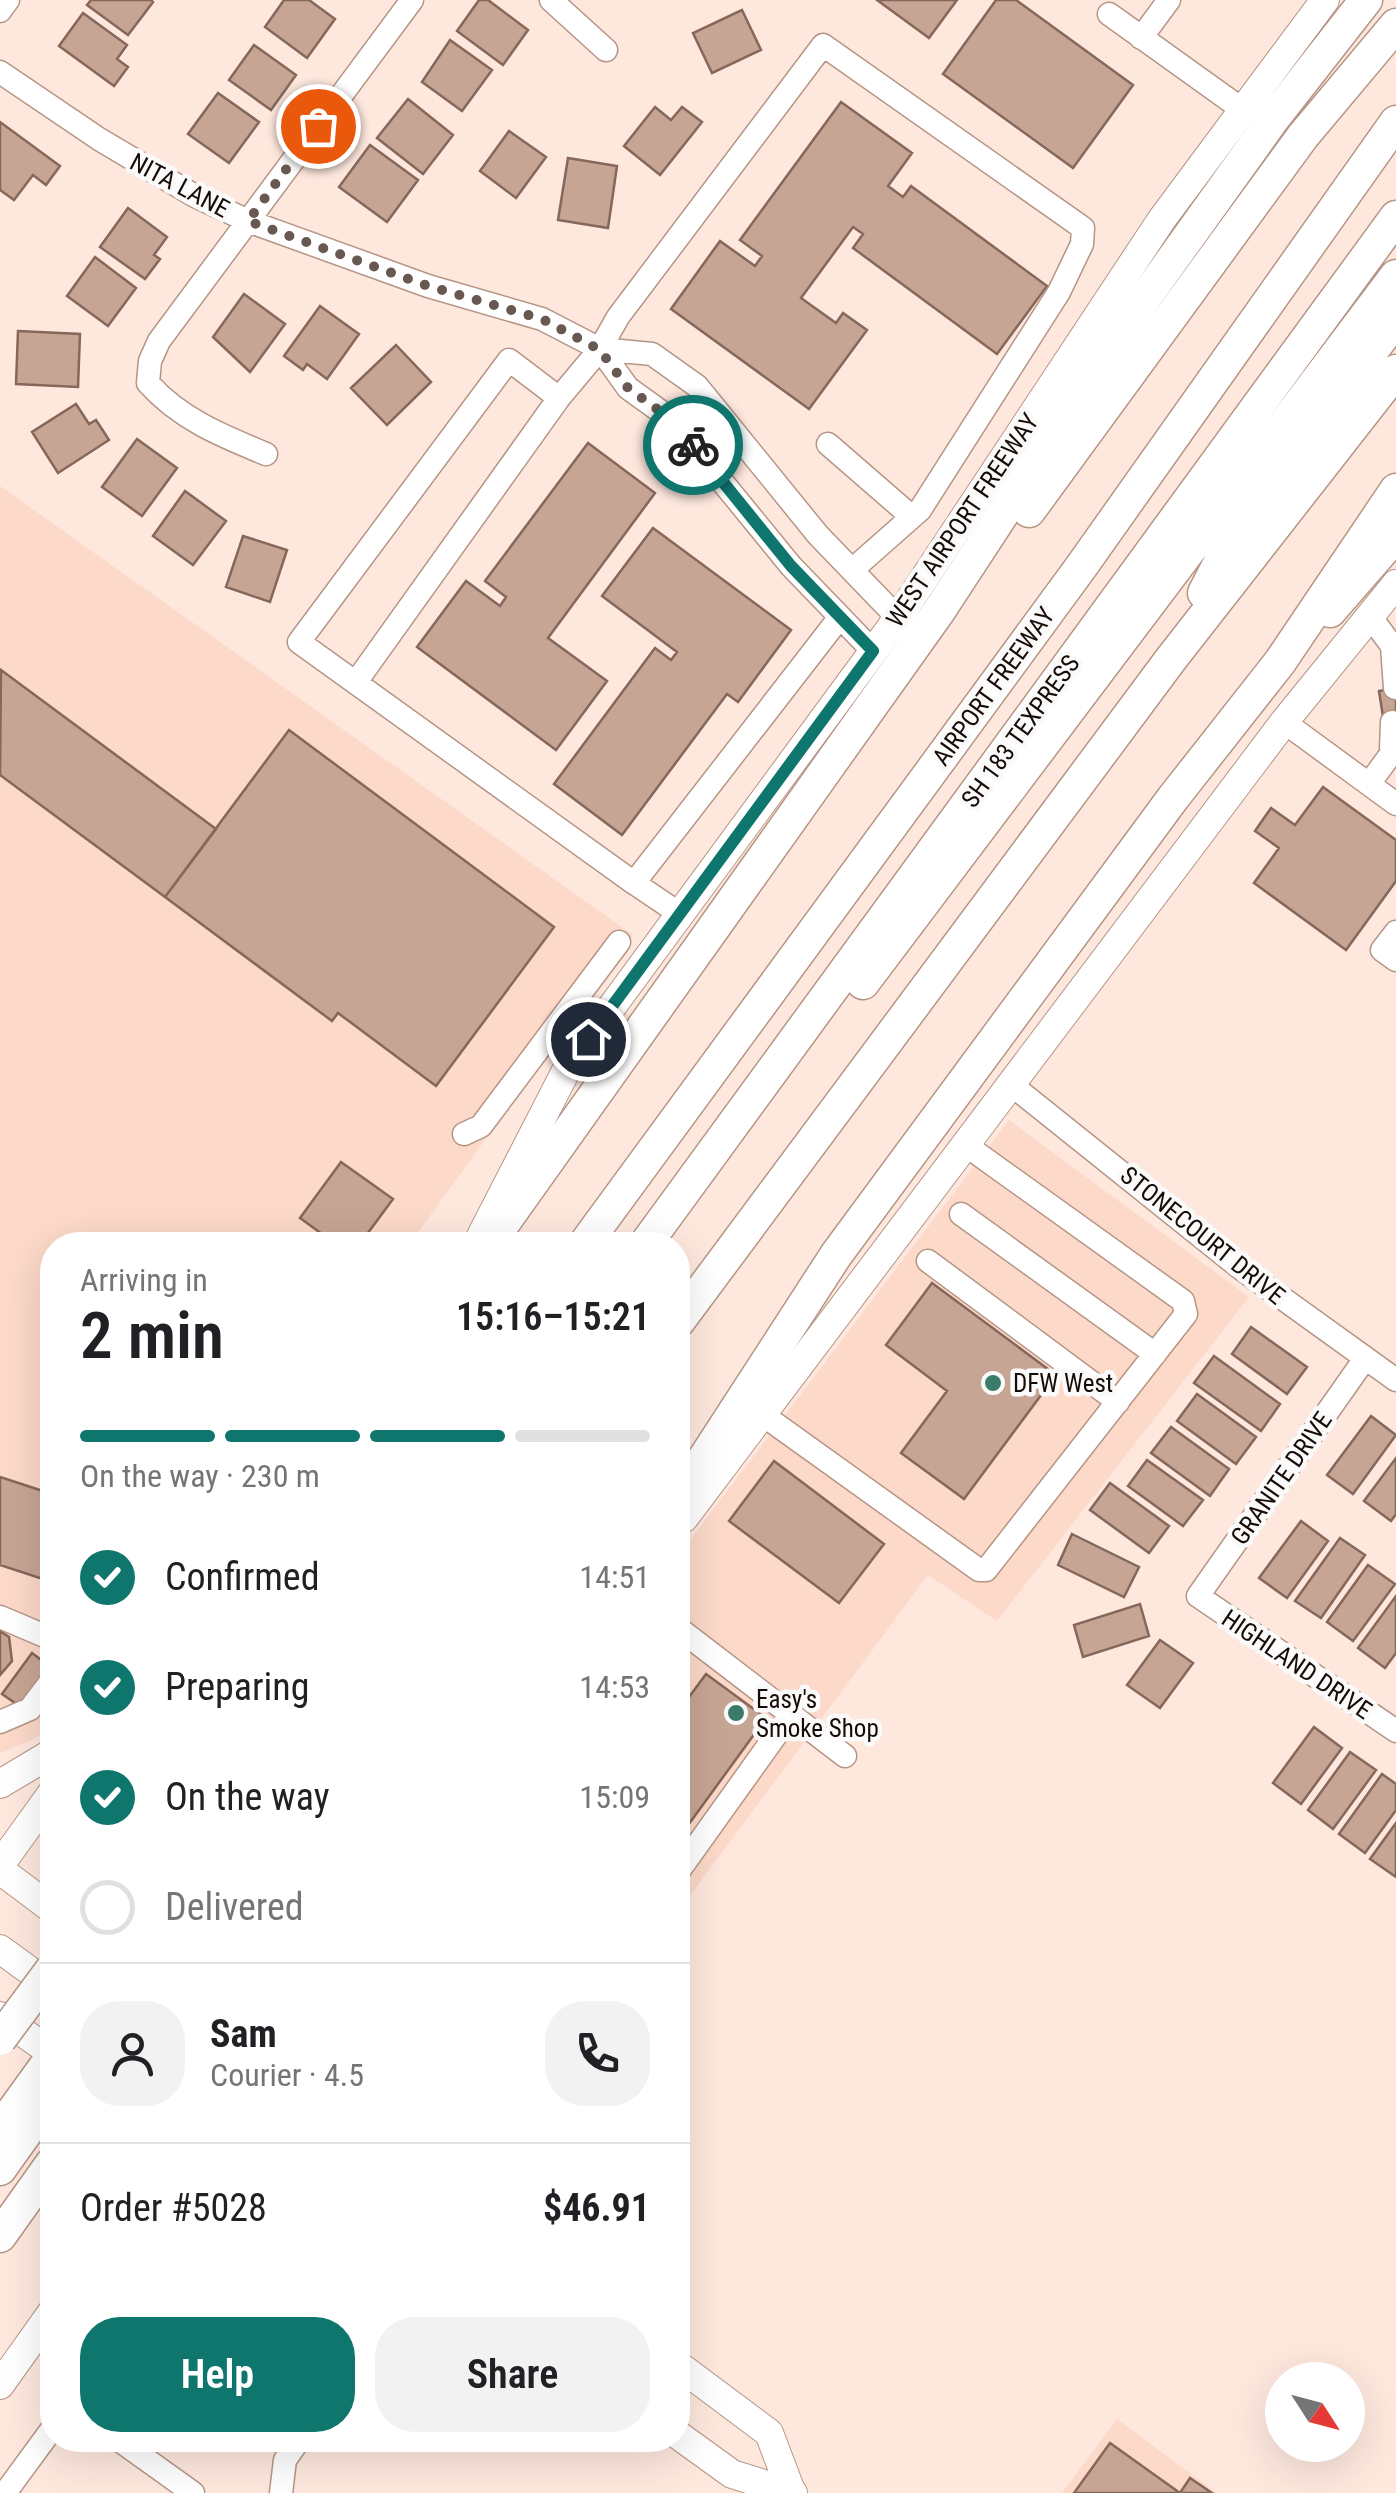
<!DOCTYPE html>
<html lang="en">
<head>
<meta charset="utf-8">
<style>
  body { margin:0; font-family:"Roboto Condensed",sans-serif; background:#f2f2f2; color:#202124; height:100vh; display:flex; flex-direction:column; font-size:38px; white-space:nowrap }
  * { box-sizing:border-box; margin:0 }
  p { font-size:32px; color:#757577 }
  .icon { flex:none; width:55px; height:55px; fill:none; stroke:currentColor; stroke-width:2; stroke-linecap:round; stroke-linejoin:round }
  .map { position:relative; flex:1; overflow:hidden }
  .panel { position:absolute; left:40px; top:1232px; width:650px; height:1220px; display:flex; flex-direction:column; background:#fff; border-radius:40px; box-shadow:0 10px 40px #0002 }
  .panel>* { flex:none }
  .needle { width:65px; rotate:126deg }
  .buttons { position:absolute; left:1265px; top:2362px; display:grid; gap:20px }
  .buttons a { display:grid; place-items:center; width:100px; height:100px; border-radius:50%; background:#fff; box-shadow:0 10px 40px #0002; font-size:50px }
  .pin { position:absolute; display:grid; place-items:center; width:85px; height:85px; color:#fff; margin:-42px; border:5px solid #fff; border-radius:50%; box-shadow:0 2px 10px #0007 }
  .courier { position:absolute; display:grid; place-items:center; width:100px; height:100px; margin:-50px; border:8px solid #0f766e; border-radius:50%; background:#fff; color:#222; box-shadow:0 2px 12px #0007 }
  .head em { font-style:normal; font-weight:600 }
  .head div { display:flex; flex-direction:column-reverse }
  .head { display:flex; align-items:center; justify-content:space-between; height:170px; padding:0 40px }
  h1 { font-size:65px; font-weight:600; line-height:75px }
  .bar { display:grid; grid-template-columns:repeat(4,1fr); gap:15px 10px; align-content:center; height:120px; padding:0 40px }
  .bar i { height:12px; border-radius:8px; background:#e0e0e0 }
  .bar .current { background:#0f766e }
  .bar p { grid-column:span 4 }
  .line { display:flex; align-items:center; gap:25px; padding:0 40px; border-top:2px solid #e0e0e0 }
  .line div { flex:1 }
  .round { display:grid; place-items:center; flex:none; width:105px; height:105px; border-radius:40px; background:#f2f2f2 }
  ol { padding:0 40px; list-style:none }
  li { display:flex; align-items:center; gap:30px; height:110px }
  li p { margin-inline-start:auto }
  li .icon { padding:10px; border-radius:50%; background:#0f766e; color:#fff; stroke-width:4 }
  li:last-child { color:#757577 }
  li i { width:55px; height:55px; border:5px solid #e0e0e0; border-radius:50% }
  .primary-button { display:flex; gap:20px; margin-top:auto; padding:20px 40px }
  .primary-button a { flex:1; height:115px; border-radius:40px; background:#0f766e; color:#fff; font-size:40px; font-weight:600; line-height:115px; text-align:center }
  .primary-button a+a { background:#f2f2f2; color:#202124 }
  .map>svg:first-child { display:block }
  .built { fill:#fcd9c9 }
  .building { fill:#c7a595; stroke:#866759; stroke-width:2.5 }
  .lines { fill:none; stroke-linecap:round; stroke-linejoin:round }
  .minor-casing { stroke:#b69585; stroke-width:25 }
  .major-casing { stroke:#b69585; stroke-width:30 }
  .highway-casing { stroke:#b69585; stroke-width:35 }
  .minor { stroke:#fff; stroke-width:22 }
  .major { stroke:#fff; stroke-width:28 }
  .highway { stroke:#fff; stroke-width:32 }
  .highway-bridge-casing { stroke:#b69585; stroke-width:35; stroke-linecap:butt }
  .highway-bridge { stroke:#fff; stroke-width:32 }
  .done { stroke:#675852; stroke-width:10; stroke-dasharray:0 18 }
  .route { stroke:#0f766e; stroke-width:12 }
  .poi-dot { fill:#3a7b6a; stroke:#fafafa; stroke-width:4 }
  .labels { text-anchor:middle; stroke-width:9; stroke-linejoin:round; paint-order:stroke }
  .street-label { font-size:25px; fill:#160b06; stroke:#fafafa }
  .poi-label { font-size:25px; fill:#160b06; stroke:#fafafa; text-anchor:start }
</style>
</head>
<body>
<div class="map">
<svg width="1396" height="2493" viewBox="0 0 1396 2493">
  <rect width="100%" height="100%" fill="#fee8de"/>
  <path class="built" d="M0,486l633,449 -224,310h-357v474l-15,19 -37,15z
    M1009,1120l240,177 -252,324 -69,-46 -250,337v-356z
    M1117,2419l100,74h-155z"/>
  <path class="building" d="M91,0h60l2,2 -25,33 -41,-30z
    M284,0h25l26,19 -28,39 -42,-31z
    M479,0h9l40,30 -25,35 -46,-34z
    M877,0h80l-28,38z
    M996,0h20l117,85 -60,83 -130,-94z
    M742,10l19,40 -49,23 -19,-40z
    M83,13l44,32 -10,14 11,8 -14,19 -55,-40z
    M450,40l42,30 -30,41 -40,-29z
    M254,45l42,30 -25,35 -42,-30z
    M218,93l41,29 -30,41 -41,-29z
    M408,99l45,36 -30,39 -46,-36z
    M841,102l71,51 -24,33 15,11 8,-11 136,100 -50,68 -144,-106 10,-14 -10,-7 -52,71 35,25 7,-10 24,17 -58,79 -138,-100 49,-68 35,25 7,-10 -22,-16z
    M655,107l16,13 11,-13 20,15 -42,53 -36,-29z
    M0,122l60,44 -14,19 -13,-10 -19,25 -14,-10z
    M509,131l37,26 -30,41 -36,-27z
    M370,145l48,35 -31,42 -48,-35z
    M568,158l49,8 -9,62 -50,-8z
    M128,208l39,29 -13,18 6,4 -15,20 -45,-32z
    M95,257l41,31 -28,38 -41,-30z
    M244,294l41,30 -35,48 -37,-35z
    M320,306l39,28 -32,45 -20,-15 -4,6 -19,-14z
    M18,331l62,3 -2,53 -62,-3z
    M396,345l35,37 -44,43 -36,-37z
    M76,404l13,20 7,-4 13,20 -51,33 -26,-41z
    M137,439l40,29 -35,48 -40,-29z
    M588,443l67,50 -107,145 59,43 -51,69 -139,-103 49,-66 34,25 6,-9 -21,-16z
    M185,491l41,30 -33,44 -40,-29z
    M653,528l138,102 -53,72 -11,-8 -105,141 -68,-51 101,-136 16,12 6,-8 -75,-56z
    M243,536l44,14 -17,52 -44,-15z
    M1,670l215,159 -51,68 -165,-122z
    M1396,688v33l-12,2 -5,-32z
    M289,730l265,197 -118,159 -98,-73 -6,8 -167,-124z
    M1323,787l73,53v41l-50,69 -92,-67 25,-35 -24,-17 16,-23 24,17z
    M341,1162l52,37 -34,46h-22l-37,-27z
    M932,1283l124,92 -92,124 -63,-46 46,-62 -61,-46z
    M1251,1327l56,40 -20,27 -55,-40z
    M1214,1356l66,48 -19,27 -67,-48z
    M1197,1394l59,43 -20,27 -59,-43z
    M1371,1416l25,19 -43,59 -26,-19z
    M1171,1427l58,42 -19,27 -59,-43z
    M1396,1458v56l-5,7 -27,-20z
    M1147,1460l56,40 -20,26 -55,-40z
    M774,1461l110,83 -45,59 -110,-82z
    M0,1477l52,17v88l-52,-17z
    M1110,1483l59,43 -20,27 -59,-43z
    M1301,1521l27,20 -41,57 -28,-20z
    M1072,1534l67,33 -15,30 -66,-32z
    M1340,1538l25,17 -44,63 -26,-17z
    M1368,1565l27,19 -42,57 -26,-19z
    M1396,1596v57l-11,15 -27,-20z
    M1140,1604l9,32 -66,21 -9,-32z
    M0,1631l9,6 3,24 -12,14z
    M1160,1640l33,23 -33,45 -33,-23z
    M32,1653l20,15 -30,40 -20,-14z
    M706,1674l60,44 -88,121v-127z
    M1314,1727l28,21 -41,56 -28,-21z
    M1350,1752l26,18 -43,59 -25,-19z
    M1382,1774l14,10v26l-31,43 -26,-19z
    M1396,1823v54l-26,-18z
    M1110,2443l70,50 10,-15 22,15h-138z"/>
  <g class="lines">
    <defs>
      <path id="minor" d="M551,0l55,50
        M0,11l8,-11
        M1109,14l134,96
        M1141,38l28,-38
        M0,72l99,67 96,57 53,25 180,65 114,33 58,30 52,5 45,32 121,149 80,83
        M600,349l28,39 43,31 120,147 82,85
        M828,444l84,73
        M266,454c-44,-18 -86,-35 -118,-71l2,-22 9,-20 253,-341
        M1370,616l22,30 3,42
        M840,617l-206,266 -335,-241 210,-282 50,38 41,-49 18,-32 205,-272 260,183 -1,16 -23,48 -139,218 -68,60
        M356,682l203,-284
        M1284,722l112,82
        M1391,749l1,-27
        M1369,784l27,-37
        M634,883l46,31
        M1396,932l-14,18 14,10
        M1013,1086l226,181 157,113
        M464,1134l17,-8 138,-184
        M961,1214l194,140
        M928,1261l190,141
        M1364,1360l-166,236 198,135
        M763,1415l216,155h7l200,-256 -3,-13 -216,-155
        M0,1617l52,22
        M678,1628l167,128
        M0,1722l30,-13 22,-29
        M678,1872l113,-158
        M119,2440l74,53
        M5,2493l47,-64
        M281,2493l4,-33 14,-20"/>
      <path id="major" d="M481,1236l88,-171 329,-447 264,-399 163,-219
        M684,1518l600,-796 112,-138
        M0,1784l52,-31
        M0,1865l52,-72
        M0,1870l52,39
        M0,1949l52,38
        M0,2016l52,37
        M678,2365l91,68 22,58
        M0,2385l52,-73
        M678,2435l54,39 61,19"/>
      <path id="highway" d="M1029,511l274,-375 93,-111
        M1204,593l32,-62 160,-212
        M1330,611l66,-76
        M863,983l533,-707
        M488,1245l451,-634 193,-295 141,-197 93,-119
        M584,1245l497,-678 315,-445
        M645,1245l751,-1028
        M678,1322l493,-663 225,-288
        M678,1515l16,-41 142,-219 337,-457 107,-136 116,-172
        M0,2129l52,-72
        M0,2169l52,-73
        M0,2236l52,-73"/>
    </defs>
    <use href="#minor" class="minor-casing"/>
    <use href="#major" class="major-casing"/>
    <use href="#highway" class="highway-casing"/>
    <use href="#minor" class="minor"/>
    <use href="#major" class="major"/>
    <use href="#highway" class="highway"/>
    <defs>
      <path id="highway-bridge" d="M0,2039l52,-70"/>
    </defs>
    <use href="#highway-bridge" class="highway-bridge-casing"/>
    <use href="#highway-bridge" class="highway-bridge"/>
  </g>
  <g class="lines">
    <path class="done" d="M318,126l-70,95 180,65 114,33 58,31 28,38 43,31 22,26"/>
    <path class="route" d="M588,1039l285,-388 -82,-85 -98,-121"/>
  </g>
  <g class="poi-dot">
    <circle cx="993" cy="1383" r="10"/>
    <circle cx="736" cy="1713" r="10"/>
  </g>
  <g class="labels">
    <g class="street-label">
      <text transform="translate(180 185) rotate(28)" y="9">NITA LANE</text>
      <text transform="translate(962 520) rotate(-56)" y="9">WEST AIRPORT FREEWAY</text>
      <text transform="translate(993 686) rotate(-54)" y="9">AIRPORT FREEWAY</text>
      <text transform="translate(1020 731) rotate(-54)" y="9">SH 183 TEXPRESS</text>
      <text transform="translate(1203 1235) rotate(39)" y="9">STONECOURT DRIVE</text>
      <text transform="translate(1281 1478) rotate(-55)" y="9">GRANITE DRIVE</text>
      <text transform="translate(1297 1664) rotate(34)" y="9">HIGHLAND DRIVE</text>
    </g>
    <g class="poi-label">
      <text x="1013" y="1392">DFW West</text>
      <text x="756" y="1708">Easy's<tspan x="756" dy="29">Smoke Shop</tspan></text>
    </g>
  </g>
</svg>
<div class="buttons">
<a><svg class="needle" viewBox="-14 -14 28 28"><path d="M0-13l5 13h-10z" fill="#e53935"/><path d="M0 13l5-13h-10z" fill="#757577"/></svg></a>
</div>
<div class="pin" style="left:318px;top:126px;background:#ea580c"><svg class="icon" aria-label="bag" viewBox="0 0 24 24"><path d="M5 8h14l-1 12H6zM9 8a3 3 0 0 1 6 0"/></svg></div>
<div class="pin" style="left:588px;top:1039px;background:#1f2937"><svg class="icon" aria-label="home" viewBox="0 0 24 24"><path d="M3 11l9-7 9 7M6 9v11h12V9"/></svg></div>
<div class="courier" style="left:693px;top:445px"><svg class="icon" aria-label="bike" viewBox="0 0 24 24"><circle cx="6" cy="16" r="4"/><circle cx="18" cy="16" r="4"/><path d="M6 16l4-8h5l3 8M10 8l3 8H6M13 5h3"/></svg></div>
<section class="panel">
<div class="head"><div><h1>2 min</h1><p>Arriving in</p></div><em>15:16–15:21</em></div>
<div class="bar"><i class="current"></i><i class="current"></i><i class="current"></i><i></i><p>On the way · 230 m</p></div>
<ol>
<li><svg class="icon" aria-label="check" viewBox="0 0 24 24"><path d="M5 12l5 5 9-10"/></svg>Confirmed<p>14:51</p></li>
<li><svg class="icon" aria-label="check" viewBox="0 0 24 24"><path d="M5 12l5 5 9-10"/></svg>Preparing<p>14:53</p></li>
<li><svg class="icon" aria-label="check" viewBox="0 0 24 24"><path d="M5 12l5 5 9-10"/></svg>On the way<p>15:09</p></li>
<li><i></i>Delivered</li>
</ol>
<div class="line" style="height:180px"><a class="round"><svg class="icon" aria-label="person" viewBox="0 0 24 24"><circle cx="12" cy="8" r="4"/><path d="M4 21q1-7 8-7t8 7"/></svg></a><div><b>Sam</b><p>Courier · 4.5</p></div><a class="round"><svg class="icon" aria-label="phone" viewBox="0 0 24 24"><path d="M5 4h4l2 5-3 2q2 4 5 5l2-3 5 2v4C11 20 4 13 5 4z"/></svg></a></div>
<div class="line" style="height:130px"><div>Order #5028</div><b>$46.91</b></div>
<div class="primary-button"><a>Help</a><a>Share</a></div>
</section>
</div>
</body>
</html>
